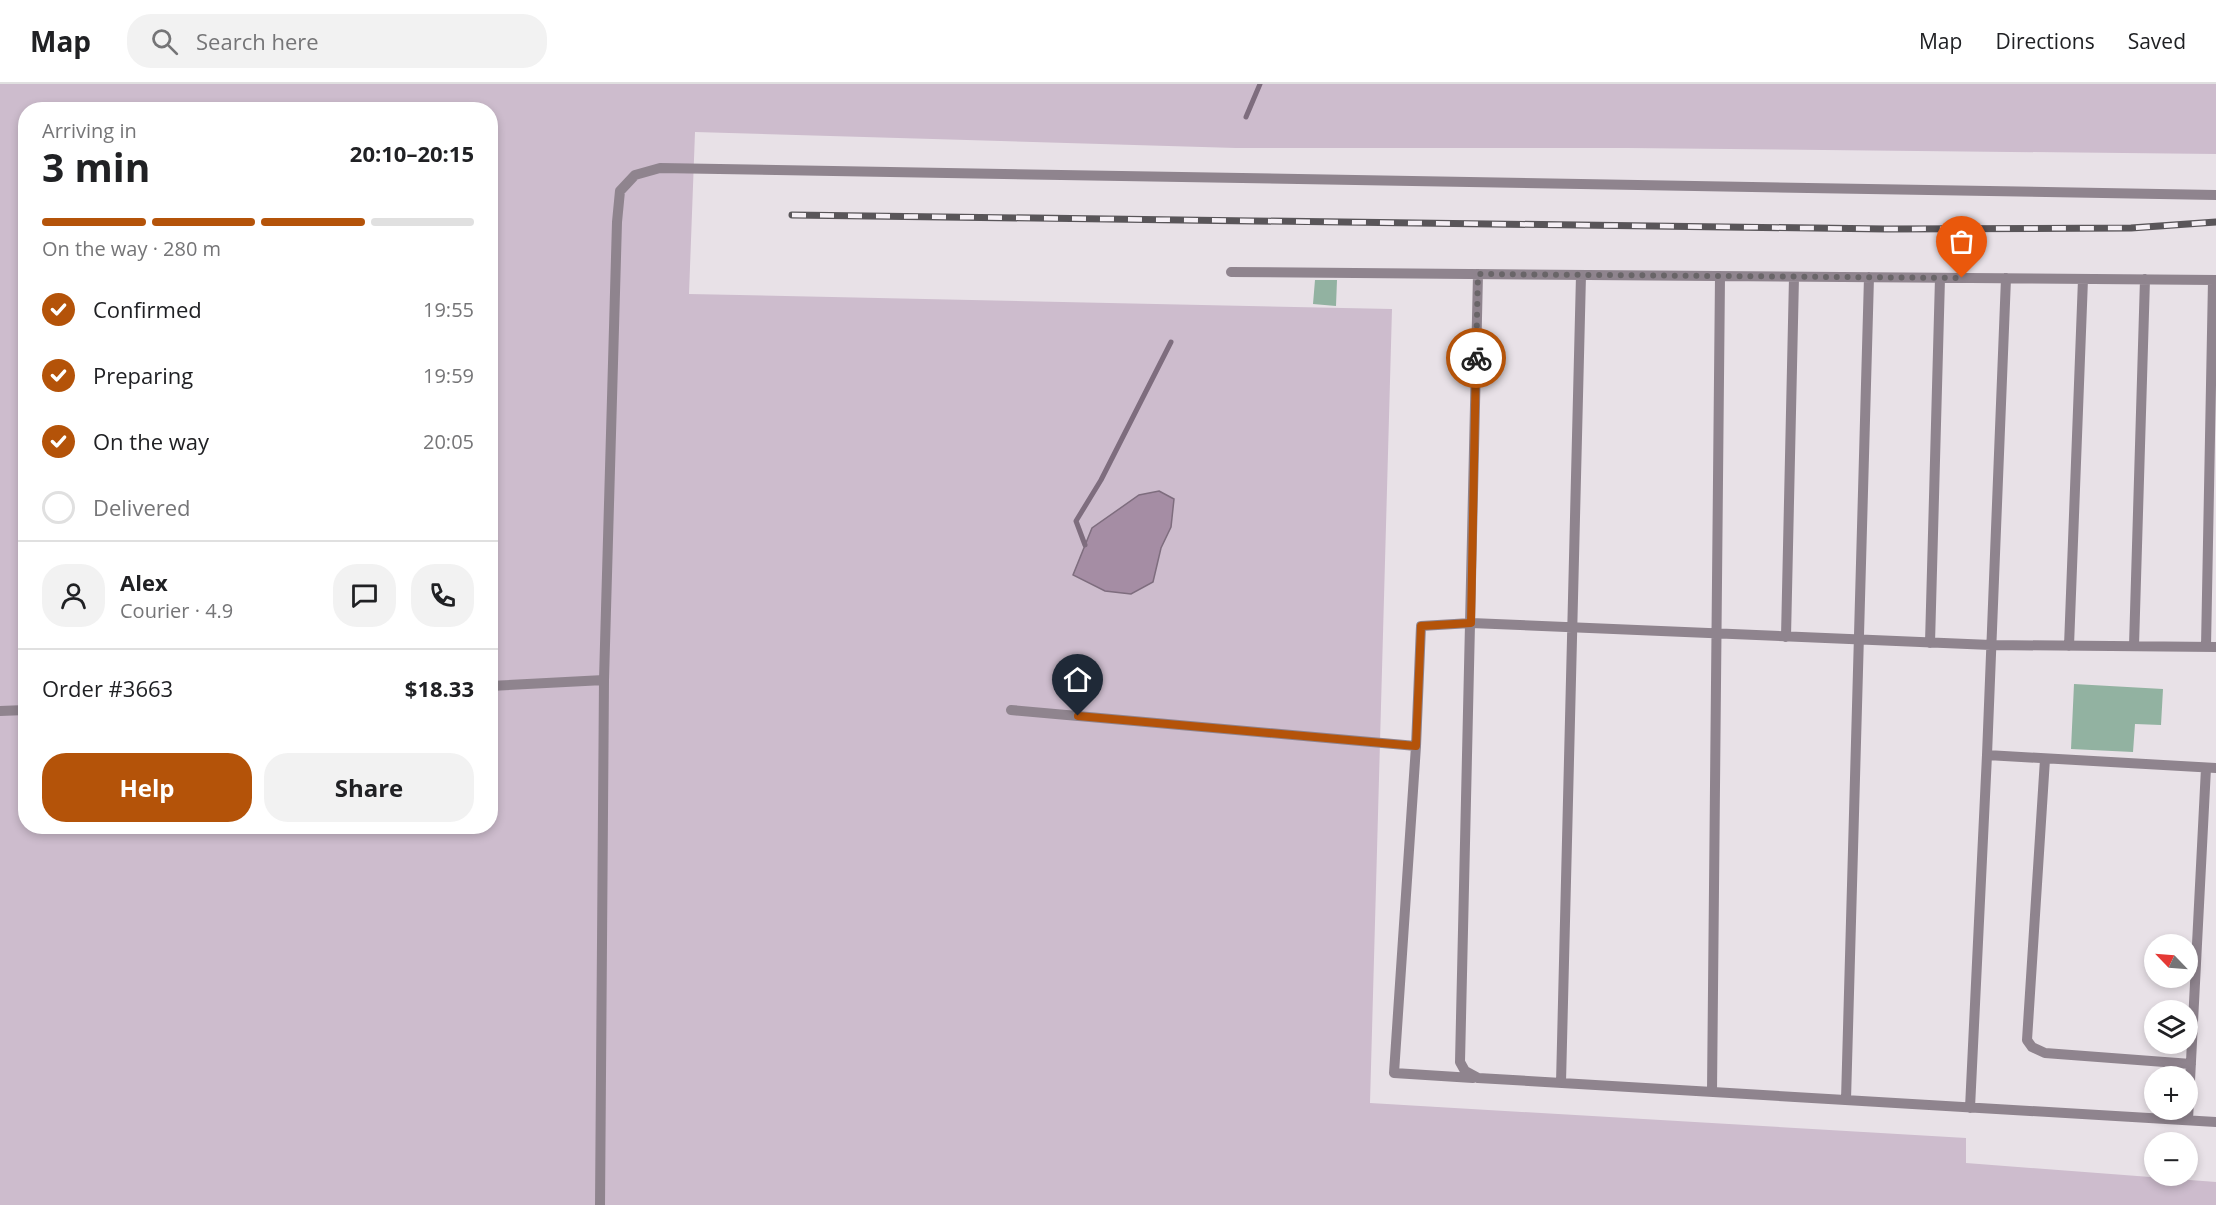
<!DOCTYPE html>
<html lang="en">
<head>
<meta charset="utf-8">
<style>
  body { margin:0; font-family:"Open Sans",sans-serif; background:#f2f2f2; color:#202124; height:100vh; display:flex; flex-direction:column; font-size:22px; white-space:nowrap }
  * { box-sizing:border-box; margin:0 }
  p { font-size:20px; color:#757577 }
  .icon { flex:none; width:33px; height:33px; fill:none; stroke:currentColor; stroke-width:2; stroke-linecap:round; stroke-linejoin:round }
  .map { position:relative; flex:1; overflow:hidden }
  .sheet { position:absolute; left:18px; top:18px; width:480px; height:732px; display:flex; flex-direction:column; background:#fff; border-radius:24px; box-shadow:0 3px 9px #0003 }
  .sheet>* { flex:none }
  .needle { width:39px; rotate:295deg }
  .buttons { position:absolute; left:2144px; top:850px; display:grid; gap:12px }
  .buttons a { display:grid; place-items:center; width:54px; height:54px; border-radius:50%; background:#fff; box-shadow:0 3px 9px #0003; font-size:30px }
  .pin { position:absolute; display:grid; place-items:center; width:51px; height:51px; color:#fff; margin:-62px -26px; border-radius:50% 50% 50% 0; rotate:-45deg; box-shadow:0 0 6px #0007 }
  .pin .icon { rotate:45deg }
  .courier { position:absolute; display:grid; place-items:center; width:60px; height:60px; margin:-30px; border:4px solid #b45309; border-radius:50%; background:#fff; color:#222; box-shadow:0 2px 8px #0007 }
  .headline em { font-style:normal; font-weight:700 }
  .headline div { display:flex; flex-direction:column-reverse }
  .headline { display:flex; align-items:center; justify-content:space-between; height:102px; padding:0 24px }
  h1 { font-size:39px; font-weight:700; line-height:45px }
  .bar { display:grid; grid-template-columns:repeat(4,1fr); gap:9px 6px; align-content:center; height:72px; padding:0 24px }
  .bar i { height:8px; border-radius:4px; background:#e0e0e0 }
  .bar .active { background:#b45309 }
  .bar p { grid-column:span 4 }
  .line { display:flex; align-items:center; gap:15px; padding:0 24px; border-top:2px solid #e0e0e0 }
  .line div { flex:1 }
  .round { display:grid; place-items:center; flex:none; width:63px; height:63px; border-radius:24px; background:#f2f2f2 }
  ol { padding:0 24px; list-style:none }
  li { display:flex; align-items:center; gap:18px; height:66px }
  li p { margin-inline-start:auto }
  li .icon { padding:6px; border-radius:50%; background:#b45309; color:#fff; stroke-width:4 }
  li:last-child { color:#757577 }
  li i { width:33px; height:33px; border:3px solid #e0e0e0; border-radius:50% }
  .cta { display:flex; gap:12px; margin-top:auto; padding:12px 24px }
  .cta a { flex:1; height:69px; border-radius:24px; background:#b45309; color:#fff; font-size:24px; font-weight:700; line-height:69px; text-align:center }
  .cta a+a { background:#f2f2f2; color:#202124 }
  header { display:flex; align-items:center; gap:36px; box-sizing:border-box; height:84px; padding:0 30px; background:#fff; border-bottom:2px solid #e0e0e0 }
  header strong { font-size:28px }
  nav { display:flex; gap:33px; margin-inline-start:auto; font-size:21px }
  .search { width:420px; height:54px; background:#f2f2f2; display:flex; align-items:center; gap:15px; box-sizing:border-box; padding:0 21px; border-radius:24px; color:#757577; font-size:22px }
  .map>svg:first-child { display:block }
  .green { fill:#cdbccd; fill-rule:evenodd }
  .water { fill:#a58da4; stroke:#7e6d7e; stroke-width:1.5 }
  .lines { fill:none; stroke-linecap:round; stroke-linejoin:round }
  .stream { stroke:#7e6d7e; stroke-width:5 }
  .building { fill:#92b2a1 }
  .service { stroke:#8f848e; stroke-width:10 }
  .rail-casing { stroke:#595559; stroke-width:7 }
  .rail { stroke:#f5eff5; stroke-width:4.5; stroke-dasharray:14; stroke-linecap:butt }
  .done { stroke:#696568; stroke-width:6; stroke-dasharray:0 10.8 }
  .route { stroke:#b45309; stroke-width:8 }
</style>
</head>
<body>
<header>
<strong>Map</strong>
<div class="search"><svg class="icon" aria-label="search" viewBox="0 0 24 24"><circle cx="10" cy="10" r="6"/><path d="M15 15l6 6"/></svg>Search here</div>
<nav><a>Map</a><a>Directions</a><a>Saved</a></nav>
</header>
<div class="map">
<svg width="2216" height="1121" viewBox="0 0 2216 1121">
  <rect width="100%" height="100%" fill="#e8e1e7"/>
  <path class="green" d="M0,0h2216v70l-588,-6h-392l-541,-16 -6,162 703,15 -22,794 596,35v25l250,19v23h-2216zM26,26h464v716h-464z"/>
  <path class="water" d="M1159,407l15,8 -3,28 -10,21 -8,34 -22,12 -26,-3 -32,-16 19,-47 47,-33z"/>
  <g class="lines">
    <path class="stream" d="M1246,33l14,-33
      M1085,461l-9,-24 25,-41 70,-138"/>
  </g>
  <path class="building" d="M1315,196h22l-1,26 -23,-2z
    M2074,600l89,5 -2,36 -26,-1 -2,28 -62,-3z"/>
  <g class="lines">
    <path class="service" d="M1231,188l985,8
      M1478,190l-18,788 5,9 13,7 738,44
      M1786,553l8,-360
      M1930,559l10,-365
      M2069,562l14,-367
      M2134,562l11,-367
      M2206,563l7,-367
      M490,602l114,-6 13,-458 3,-31 15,-16 25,-7 1556,27
      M1011,626l405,36
      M0,627l26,-1
      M1987,671l229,13
      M2045,675l-18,281 5,7 13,6 146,11
      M1473,994l-79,-5 22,-327 5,-120 50,-3 520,22 225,2
      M1561,999l20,-808
      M1712,1008l8,-816
      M1846,1016l23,-823
      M1970,1024l17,-353 19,-477
      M2188,1036l18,-352
      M600,1121l4,-525"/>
    <defs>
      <path id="rail" d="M792,131l1094,14 245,-1 85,-6"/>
    </defs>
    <use href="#rail" class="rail-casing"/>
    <use href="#rail" class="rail"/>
  </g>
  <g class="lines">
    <path class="done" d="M1476,274l2,-84 484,4"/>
    <path class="route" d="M1078,632l338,30 5,-120 50,-3 5,-265"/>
  </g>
</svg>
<div class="buttons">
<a><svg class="needle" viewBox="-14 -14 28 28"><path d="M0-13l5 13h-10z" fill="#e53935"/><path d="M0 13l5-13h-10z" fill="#757577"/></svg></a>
<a><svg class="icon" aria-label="layers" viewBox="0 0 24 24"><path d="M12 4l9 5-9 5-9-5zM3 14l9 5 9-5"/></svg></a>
<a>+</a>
<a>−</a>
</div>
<div class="pin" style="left:1962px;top:194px;background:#ea580c"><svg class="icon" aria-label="bag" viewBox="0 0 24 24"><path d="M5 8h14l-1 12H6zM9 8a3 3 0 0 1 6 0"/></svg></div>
<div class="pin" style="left:1078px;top:632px;background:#1f2937"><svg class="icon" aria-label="home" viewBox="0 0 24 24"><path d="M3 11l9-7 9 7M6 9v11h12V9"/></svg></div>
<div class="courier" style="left:1476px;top:274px"><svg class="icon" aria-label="bike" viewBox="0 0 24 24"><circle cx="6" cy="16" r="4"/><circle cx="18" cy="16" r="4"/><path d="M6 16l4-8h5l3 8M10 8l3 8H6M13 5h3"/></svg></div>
<section class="sheet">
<div class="headline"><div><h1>3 min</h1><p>Arriving in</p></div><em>20:10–20:15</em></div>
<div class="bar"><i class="active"></i><i class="active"></i><i class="active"></i><i></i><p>On the way · 280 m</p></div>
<ol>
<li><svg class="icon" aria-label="check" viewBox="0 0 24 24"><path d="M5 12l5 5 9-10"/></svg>Confirmed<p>19:55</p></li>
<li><svg class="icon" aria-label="check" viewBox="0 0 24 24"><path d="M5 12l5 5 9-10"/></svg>Preparing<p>19:59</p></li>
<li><svg class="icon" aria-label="check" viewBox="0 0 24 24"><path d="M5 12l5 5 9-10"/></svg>On the way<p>20:05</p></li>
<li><i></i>Delivered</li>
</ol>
<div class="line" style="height:108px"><a class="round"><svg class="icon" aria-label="person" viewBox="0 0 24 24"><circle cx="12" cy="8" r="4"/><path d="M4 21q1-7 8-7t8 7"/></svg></a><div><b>Alex</b><p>Courier · 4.9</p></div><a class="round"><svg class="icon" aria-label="chat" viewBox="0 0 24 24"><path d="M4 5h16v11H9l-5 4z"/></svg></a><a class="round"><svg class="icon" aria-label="phone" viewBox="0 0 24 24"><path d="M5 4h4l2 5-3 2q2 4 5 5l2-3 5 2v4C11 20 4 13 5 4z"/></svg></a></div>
<div class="line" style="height:78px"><div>Order #3663</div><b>$18.33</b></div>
<div class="cta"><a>Help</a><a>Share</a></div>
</section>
</div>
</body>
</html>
